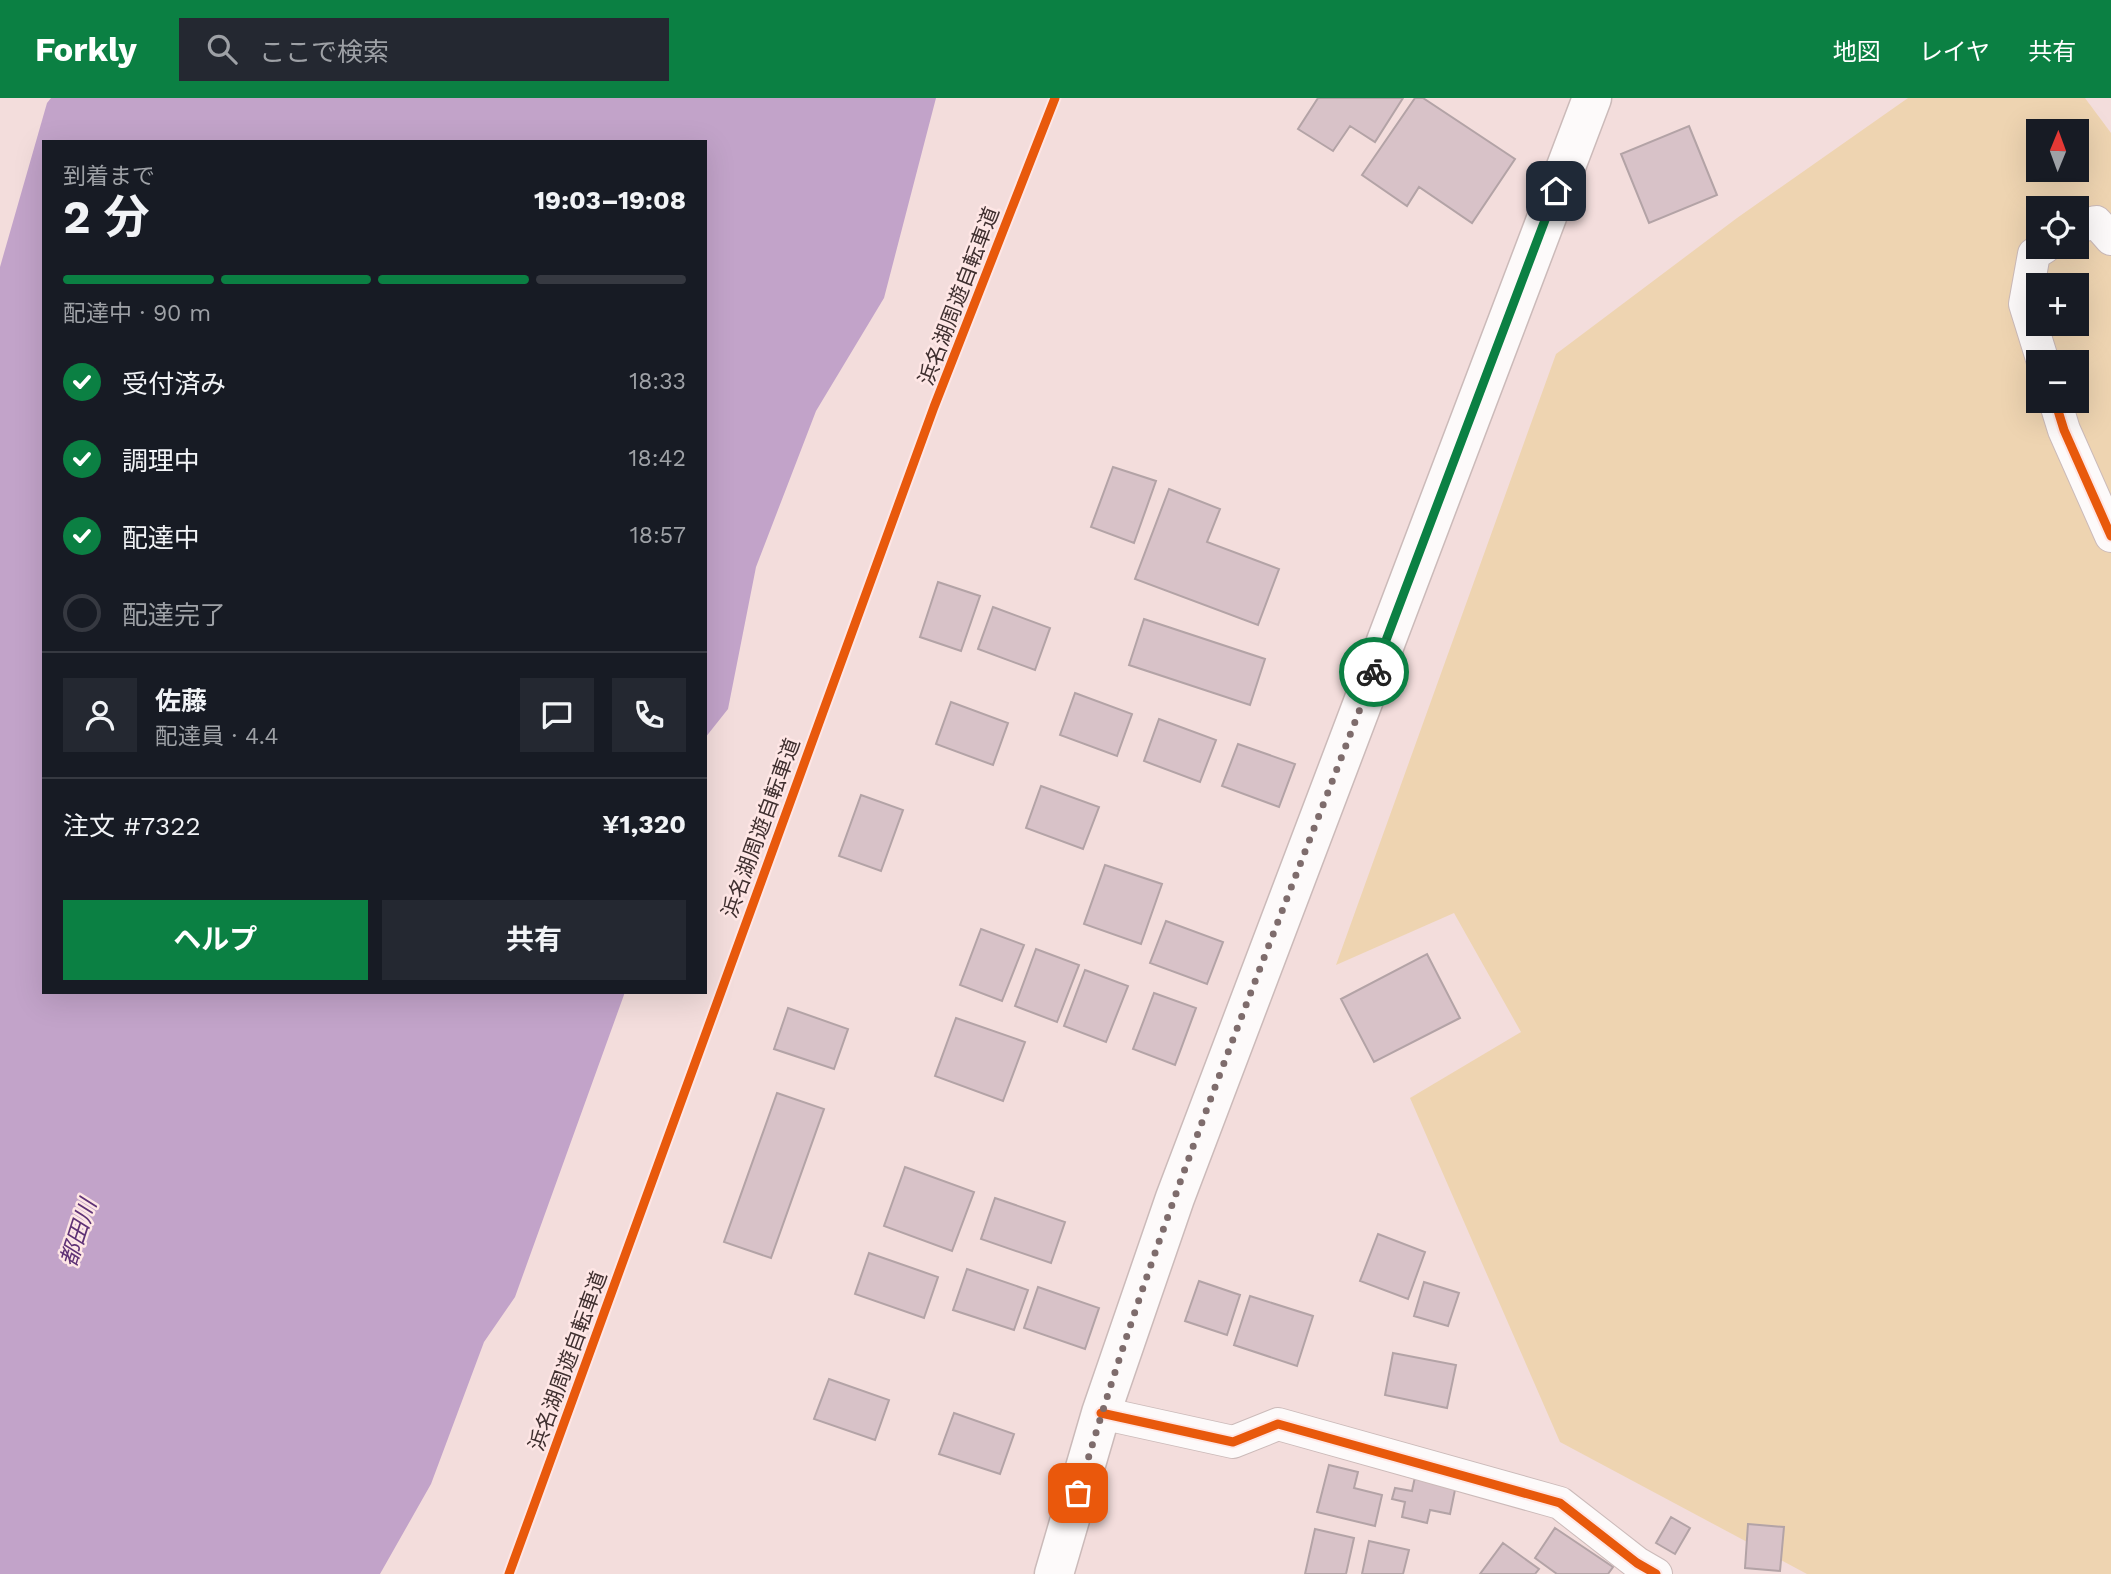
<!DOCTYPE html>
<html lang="ja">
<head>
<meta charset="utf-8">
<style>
  body { margin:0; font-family:"Work Sans","Noto Sans JP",sans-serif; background:#242831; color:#f1f3f6; height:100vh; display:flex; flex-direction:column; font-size:26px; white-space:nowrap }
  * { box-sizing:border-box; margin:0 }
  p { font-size:23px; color:#9ea1a6 }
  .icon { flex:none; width:38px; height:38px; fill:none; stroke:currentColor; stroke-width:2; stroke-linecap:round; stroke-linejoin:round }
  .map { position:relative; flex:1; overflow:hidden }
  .drawer { position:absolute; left:42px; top:42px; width:665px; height:854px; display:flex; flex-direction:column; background:#171b24; border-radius:0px; box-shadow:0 7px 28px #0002 }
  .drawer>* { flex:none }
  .needle { width:46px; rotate:1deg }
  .tools { position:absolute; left:2026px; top:21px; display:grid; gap:14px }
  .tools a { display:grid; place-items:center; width:63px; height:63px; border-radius:0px; background:#171b24; box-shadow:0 7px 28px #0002; font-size:35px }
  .pin { position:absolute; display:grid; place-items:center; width:60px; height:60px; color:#fff; margin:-30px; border-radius:14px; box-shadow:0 4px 10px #0006 }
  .courier { position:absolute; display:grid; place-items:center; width:70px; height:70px; margin:-35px; border:5px solid #0b8043; border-radius:50%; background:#fff; color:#222; box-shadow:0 2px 9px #0007 }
  .headline em { font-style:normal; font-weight:700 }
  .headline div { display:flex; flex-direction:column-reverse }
  .headline { display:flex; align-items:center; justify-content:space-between; height:119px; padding:0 21px }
  h1 { font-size:46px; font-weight:700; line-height:52px }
  .bar { display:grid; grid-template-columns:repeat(4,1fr); gap:10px 7px; align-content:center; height:84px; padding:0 21px }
  .bar i { height:9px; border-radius:5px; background:#363941 }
  .bar .current { background:#0b8043 }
  .bar p { grid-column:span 4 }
  .line { display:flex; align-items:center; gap:18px; padding:0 21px; border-top:2px solid #363941 }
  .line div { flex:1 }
  .round { display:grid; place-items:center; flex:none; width:74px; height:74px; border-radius:0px; background:#242831 }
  ol { padding:0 21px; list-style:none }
  li { display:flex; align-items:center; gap:21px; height:77px }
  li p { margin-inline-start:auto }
  li .icon { padding:7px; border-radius:50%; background:#0b8043; color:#fff; stroke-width:4 }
  li:last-child { color:#9ea1a6 }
  li i { width:38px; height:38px; border:4px solid #363941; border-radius:50% }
  .primary-button { display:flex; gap:14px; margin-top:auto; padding:14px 21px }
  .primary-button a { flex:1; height:80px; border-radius:0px; background:#0b8043; color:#fff; font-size:28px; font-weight:700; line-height:80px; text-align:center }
  .primary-button a+a { background:#242831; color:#f1f3f6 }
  header { display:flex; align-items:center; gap:42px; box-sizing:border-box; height:98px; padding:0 35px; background:#0b8043; color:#fff }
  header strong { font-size:33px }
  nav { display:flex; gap:38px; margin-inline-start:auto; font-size:24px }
  .search { width:490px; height:63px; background:#242831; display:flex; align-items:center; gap:18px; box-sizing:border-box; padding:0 24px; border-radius:0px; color:#9ea1a6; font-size:26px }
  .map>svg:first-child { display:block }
  .green { fill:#eed4b1; fill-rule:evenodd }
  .water { fill:#c2a3c9 }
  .building { fill:#d8c2c8; stroke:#b3a3a6; stroke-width:2 }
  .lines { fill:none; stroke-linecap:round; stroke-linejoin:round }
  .minor-casing { stroke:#cbbab9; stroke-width:34 }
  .primary-casing { stroke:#cbbab9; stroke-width:41 }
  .minor { stroke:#fdfafa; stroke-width:32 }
  .primary { stroke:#fdfafa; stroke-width:38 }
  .cycleway-casing { stroke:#fee6e5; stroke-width:13 }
  .cycleway { stroke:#e8590c; stroke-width:9 }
  .done { stroke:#7e6c6c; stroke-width:7; stroke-dasharray:0 12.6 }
  .route { stroke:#0b8043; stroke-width:9 }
  .labels { text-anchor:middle; stroke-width:5; stroke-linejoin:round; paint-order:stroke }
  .street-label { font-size:21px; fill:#3f2f2f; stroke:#fee6e5 }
  .water-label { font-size:23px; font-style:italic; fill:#5e3175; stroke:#fee6e5 }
</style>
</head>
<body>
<header>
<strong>Forkly</strong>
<div class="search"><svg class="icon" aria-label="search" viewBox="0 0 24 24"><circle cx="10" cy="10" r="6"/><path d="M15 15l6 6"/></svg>ここで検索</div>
<nav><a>地図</a><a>レイヤ</a><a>共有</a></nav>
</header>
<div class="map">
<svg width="2111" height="1476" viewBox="0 0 2111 1476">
  <rect width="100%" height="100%" fill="#f3dddc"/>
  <path class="green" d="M1908,0h177l26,35v1441h-304l-247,-132 -150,-344 111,-66 -67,-119 -118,52 220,-611 181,-136zM2039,33h38v39h-38zM2039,110h38v39h-38zM2039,187h38v39h-38zM2039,264h38v39h-38z"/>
  <path class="water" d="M51,0h885l-52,200 -68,113 -60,156 -28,142 -23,29v-596h-661v850h581l-110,305 -31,45 -53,142 -51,90h-380v-1307l47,-164z"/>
  <path class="building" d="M1318,0h85l-28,44 -25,-16 -17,25 -35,-22z
    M1415,0h8l92,61 -43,64 -53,-36 -12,19 -45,-31z
    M1689,28l28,69 -68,28 -28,-69z
    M1113,369l43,14 -22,62 -43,-16z
    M1169,391l51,20 -13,33 72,27 -21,56 -123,-46z
    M938,484l42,14 -19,55 -41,-14z
    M993,509l57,21 -15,42 -57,-21z
    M1144,521l121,40 -15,46 -121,-40z
    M1075,595l57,21 -15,42 -57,-21z
    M951,604l57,21 -15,42 -57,-21z
    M1159,621l57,21 -16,42 -56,-21z
    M1238,646l57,20 -16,43 -57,-21z
    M1041,688l58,21 -16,42 -57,-21z
    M861,697l42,15 -22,61 -42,-15z
    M1105,767l57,19 -21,60 -57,-20z
    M1166,823l57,21 -16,42 -57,-21z
    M981,831l43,16 -22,56 -42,-16z
    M1036,851l43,16 -22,57 -42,-16z
    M1427,856l33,64 -86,44 -33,-63z
    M1085,872l43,16 -22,56 -42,-16z
    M1154,895l42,15 -21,57 -42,-16z
    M788,910l60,21 -14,40 -60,-20z
    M956,920l69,24 -22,59 -68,-25z
    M777,995l47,16 -53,149 -47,-16z
    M905,1069l69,25 -22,59 -68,-25z
    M995,1100l70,24 -14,41 -70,-24z
    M1378,1136l47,18 -17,47 -48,-18z
    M869,1155l69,24 -14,41 -69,-24z
    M967,1171l61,21 -14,40 -61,-20z
    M1199,1183l41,14 -13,40 -42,-14z
    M1424,1184l35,11 -11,33 -34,-10z
    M1038,1189l61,21 -14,41 -61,-21z
    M1250,1198l63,20 -16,50 -63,-21z
    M1393,1255l63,12 -9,43 -62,-13z
    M829,1281l60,21 -14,40 -61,-21z
    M954,1315l60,21 -14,40 -61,-20z
    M1329,1367l29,7 -4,16 28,7 -7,31 -58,-14z
    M1415,1379l41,8 -6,29 -20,-4 -3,13 -25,-6 3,-15 -13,-3 3,-11 17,3z
    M1671,1419l19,11 -15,26 -19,-11z
    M1748,1426l36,3 -4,44 -35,-3z
    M1555,1430l58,39 -5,7h-51l-22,-16z
    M1315,1431l39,9 -8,36h-41z
    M1369,1443l40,9 -6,24h-41z
    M1503,1445l36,26 -4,5h-55z"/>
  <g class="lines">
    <defs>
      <path id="minor" d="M2077,129l19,-5 15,17
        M2043,264l-18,-58 9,-50 11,-7
        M2055,303l9,29 47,106
        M1101,1315l132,29 45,-18 282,79 77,60 19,11"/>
      <path id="primary" d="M1054,1476l47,-161 74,-215 417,-1100"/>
    </defs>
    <use href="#minor" class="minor-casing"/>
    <use href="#primary" class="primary-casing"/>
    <use href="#minor" class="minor"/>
    <use href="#primary" class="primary"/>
    <defs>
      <path id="cycleway" d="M2055,303l9,29 47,106
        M1101,1315l132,29 45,-18 282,79 77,60 19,11
        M509,1476l425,-1167 121,-309"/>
    </defs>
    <use href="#cycleway" class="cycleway-casing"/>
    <use href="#cycleway" class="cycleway"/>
  </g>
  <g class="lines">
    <path class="done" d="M1078,1395c81,-279 193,-549 296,-821"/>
    <path class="route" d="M1374,574l182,-481"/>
  </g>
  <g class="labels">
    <g class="street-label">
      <text transform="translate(959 198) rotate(-69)" y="7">浜名湖周遊自転車道</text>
      <text transform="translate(761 730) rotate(-70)" y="7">浜名湖周遊自転車道</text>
      <text transform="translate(568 1263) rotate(-70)" y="7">浜名湖周遊自転車道</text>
    </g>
    <g class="water-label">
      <text transform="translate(78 1135) rotate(-72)" y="8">都田川</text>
    </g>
  </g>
</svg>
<div class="tools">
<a><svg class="needle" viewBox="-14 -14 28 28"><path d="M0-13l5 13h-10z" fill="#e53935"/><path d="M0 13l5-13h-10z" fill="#9ea1a6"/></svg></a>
<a><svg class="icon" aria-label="locate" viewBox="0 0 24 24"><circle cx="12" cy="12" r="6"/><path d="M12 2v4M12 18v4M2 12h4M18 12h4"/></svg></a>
<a>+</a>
<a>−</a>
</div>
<div class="pin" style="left:1078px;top:1395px;background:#ea580c"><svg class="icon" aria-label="bag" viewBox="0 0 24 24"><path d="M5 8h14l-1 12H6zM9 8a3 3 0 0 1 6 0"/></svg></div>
<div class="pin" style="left:1556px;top:93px;background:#1f2937"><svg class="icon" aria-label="home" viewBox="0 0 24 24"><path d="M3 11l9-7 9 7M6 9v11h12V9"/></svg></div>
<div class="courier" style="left:1374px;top:574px"><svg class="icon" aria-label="bike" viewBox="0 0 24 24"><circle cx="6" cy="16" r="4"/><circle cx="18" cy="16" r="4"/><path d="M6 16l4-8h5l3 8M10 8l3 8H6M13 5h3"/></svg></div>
<section class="drawer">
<div class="headline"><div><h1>2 分</h1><p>到着まで</p></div><em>19:03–19:08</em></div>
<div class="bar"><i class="current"></i><i class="current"></i><i class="current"></i><i></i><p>配達中 · 90 m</p></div>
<ol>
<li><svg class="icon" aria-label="check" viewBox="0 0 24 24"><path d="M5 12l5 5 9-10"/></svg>受付済み<p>18:33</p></li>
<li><svg class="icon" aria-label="check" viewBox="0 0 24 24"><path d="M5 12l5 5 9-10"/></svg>調理中<p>18:42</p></li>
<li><svg class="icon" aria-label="check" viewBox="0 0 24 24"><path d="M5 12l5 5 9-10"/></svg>配達中<p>18:57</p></li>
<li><i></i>配達完了</li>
</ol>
<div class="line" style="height:126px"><a class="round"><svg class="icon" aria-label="person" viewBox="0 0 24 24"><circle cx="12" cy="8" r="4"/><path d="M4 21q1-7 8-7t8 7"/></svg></a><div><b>佐藤</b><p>配達員 · 4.4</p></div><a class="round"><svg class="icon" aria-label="chat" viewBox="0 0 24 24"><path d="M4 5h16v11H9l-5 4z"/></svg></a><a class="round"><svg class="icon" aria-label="phone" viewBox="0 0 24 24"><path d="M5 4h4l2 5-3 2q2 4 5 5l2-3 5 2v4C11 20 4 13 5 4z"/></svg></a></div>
<div class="line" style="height:91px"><div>注文 #7322</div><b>¥1,320</b></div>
<div class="primary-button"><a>ヘルプ</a><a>共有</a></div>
</section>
</div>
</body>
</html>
